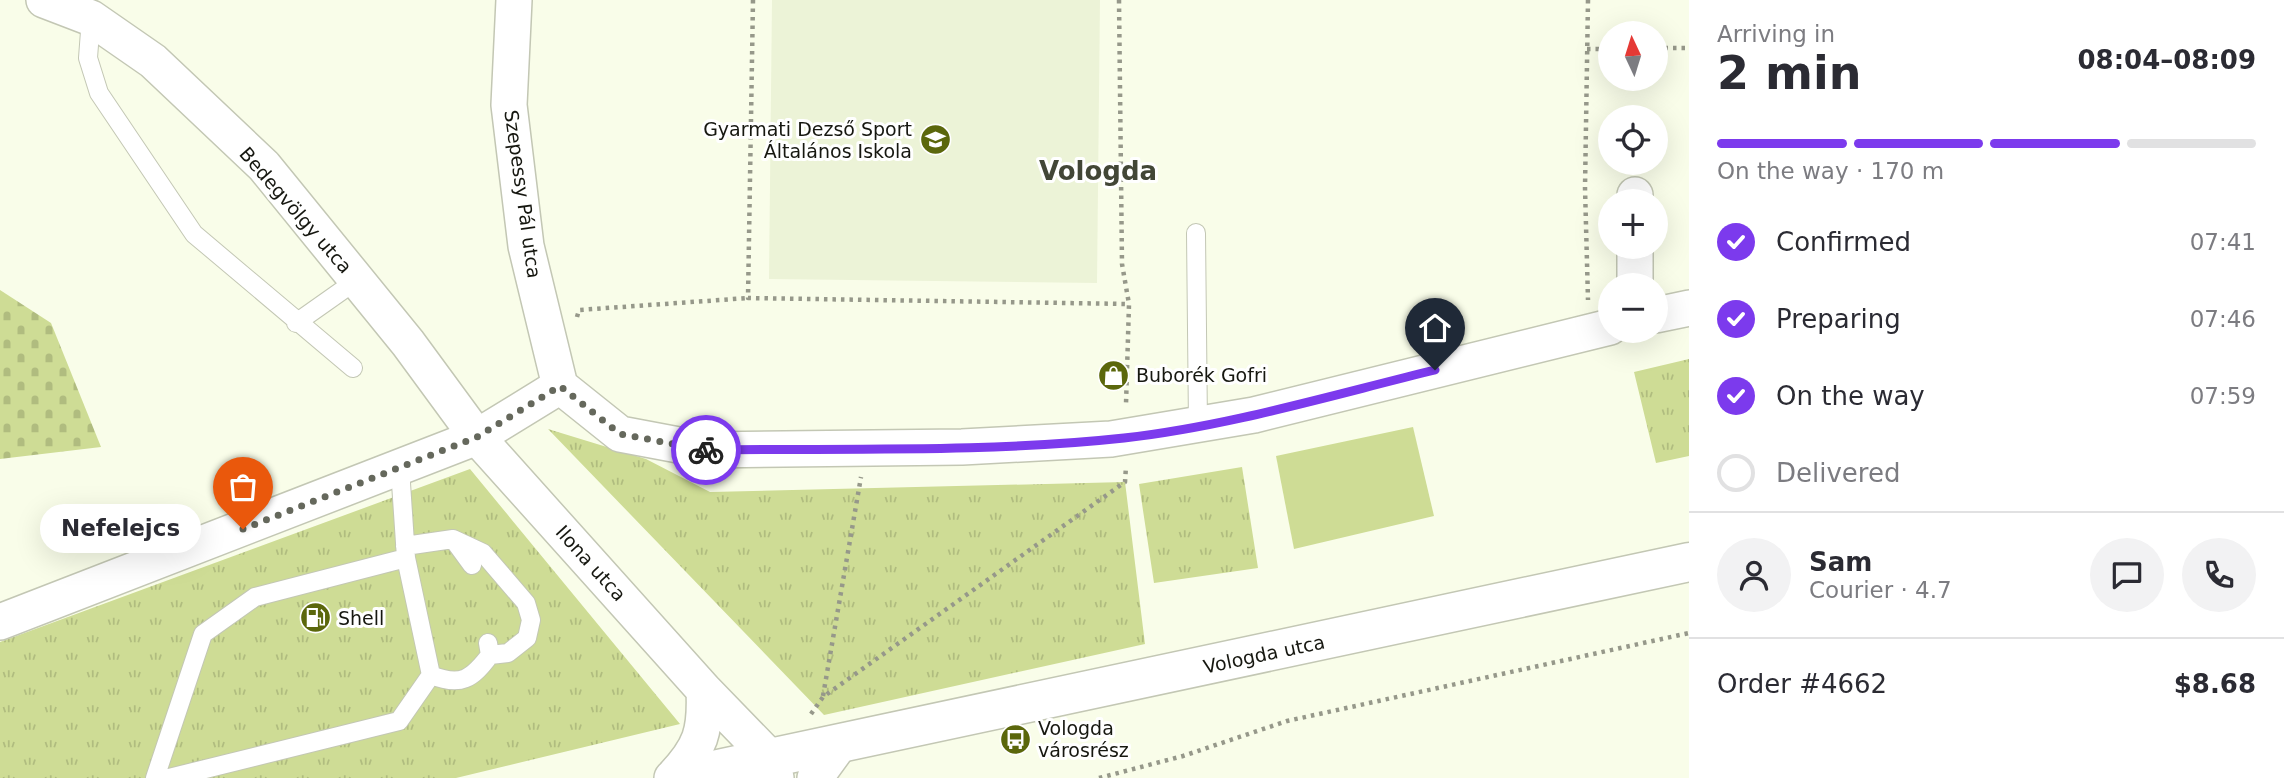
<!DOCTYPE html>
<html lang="en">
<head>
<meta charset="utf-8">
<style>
  body { margin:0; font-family:"DejaVu Sans",sans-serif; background:#f2f2f3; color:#2b2b33; height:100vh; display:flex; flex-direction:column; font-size:26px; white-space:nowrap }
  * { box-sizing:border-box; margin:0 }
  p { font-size:23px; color:#7c7c81 }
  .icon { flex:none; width:38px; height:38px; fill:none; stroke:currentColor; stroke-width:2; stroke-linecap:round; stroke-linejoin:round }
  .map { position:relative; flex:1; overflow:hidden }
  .sheet { display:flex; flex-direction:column; background:#fff; width:595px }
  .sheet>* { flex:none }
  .needle { width:46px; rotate:356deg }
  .controls { position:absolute; left:1598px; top:21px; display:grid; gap:14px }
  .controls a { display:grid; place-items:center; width:70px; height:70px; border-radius:50%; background:#fff; box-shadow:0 7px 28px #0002; font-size:35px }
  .pin { position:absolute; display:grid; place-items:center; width:60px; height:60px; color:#fff; margin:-72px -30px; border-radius:50% 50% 50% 0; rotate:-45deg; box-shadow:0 0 7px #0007 }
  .pin .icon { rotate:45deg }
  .courier { position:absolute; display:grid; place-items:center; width:70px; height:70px; margin:-35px; border:5px solid #7c3aed; border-radius:50%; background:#fff; color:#222; box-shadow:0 2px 9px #0007 }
  .bubble { position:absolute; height:49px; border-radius:24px; background:#fff; box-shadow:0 7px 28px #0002; font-size:23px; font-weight:700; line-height:49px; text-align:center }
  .summary em { font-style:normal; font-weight:700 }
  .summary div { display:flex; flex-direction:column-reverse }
  .summary { display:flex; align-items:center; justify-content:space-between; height:119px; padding:0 28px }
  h1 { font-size:46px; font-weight:700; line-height:52px }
  .bar { display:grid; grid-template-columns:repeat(4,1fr); gap:10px 7px; align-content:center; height:84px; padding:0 28px }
  .bar i { height:9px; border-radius:5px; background:#e1e1e2 }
  .bar .current { background:#7c3aed }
  .bar p { grid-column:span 4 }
  .line { display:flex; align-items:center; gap:18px; padding:0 28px; border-top:2px solid #e1e1e2 }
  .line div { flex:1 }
  .round { display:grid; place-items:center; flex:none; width:74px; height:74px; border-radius:37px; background:#f2f2f3 }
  ol { padding:0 28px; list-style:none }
  li { display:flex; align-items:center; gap:21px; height:77px }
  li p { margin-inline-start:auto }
  li .icon { padding:7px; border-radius:50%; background:#7c3aed; color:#fff; stroke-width:4 }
  li:last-child { color:#7c7c81 }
  li i { width:38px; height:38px; border:4px solid #e1e1e2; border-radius:50% }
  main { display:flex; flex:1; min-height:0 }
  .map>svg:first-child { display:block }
  .built { fill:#ecf3d7 }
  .cemetery { fill:url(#cemetery-stones) }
  .park { fill:url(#park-tufts) }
  .pitch { fill:#cedc95 }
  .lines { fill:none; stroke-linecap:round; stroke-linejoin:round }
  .lane-casing { stroke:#c3c7b4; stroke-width:20 }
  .street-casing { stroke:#c3c7b4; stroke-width:38 }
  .secondary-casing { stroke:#c3c7b4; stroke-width:41 }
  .path { stroke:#96988a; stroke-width:4.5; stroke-dasharray:3.5 5; stroke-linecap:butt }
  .lane { stroke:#fff; stroke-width:18 }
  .street { stroke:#fff; stroke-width:35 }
  .secondary { stroke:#fff; stroke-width:38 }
  .done { stroke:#65685c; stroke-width:7; stroke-dasharray:0 12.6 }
  .route { stroke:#7c3aed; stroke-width:9 }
  .labels { text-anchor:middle; stroke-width:6; stroke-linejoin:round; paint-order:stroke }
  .poi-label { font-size:19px; fill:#161710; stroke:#fff; text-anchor:start }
  .street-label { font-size:19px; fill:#161710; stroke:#fff }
  .district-label { font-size:26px; font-weight:bold; fill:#424636; stroke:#fff }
</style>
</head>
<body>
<main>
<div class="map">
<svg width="1689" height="778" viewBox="0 0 1689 778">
  <defs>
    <pattern id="cemetery-stones" width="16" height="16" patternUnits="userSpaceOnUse" patternTransform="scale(1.75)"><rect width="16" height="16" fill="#cedc95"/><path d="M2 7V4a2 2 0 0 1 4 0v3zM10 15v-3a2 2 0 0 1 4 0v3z" fill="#b0bc7f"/></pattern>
    <pattern id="park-tufts" width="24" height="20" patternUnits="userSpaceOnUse" patternTransform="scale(1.75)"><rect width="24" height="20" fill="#cedc95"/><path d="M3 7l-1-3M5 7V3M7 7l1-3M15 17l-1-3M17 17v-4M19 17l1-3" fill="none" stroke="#b0bc7f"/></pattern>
  </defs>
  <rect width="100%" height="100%" fill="#f9fde9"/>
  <path class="built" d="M772,0h328l-3,283 -328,-4z"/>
  <path class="cemetery" d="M0,290l51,33 50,124 -101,12z"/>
  <path class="park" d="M1689,359v97l-33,7 -22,-91z
    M548,429l98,30 64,33 415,-10 20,162 -321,71z
    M1242,467l16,101 -104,15 -15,-99z
    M470,469l210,255 -224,54h-456v-136z"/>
  <path class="pitch" d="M1413,427l21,89 -140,33 -18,-93z"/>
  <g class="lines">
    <defs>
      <path id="lane" d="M91,18l-3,40 11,35 95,141 159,134
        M1196,233l2,192
        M296,323l61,-43
        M453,539l30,14 43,50 5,17 -4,18 -19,15 -18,2
        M405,546l48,-7 19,26
        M431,675c30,12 41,4 59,-20l-2,-12
        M155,778l48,-144 52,-37 151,-39 -6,-90
        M169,778l230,-57 32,-46 -25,-117"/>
      <path id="street" d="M44,0l47,18 62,43 111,105 144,177 69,94 227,253 67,69 5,19
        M514,0l-5,105 17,141 34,140
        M1635,195v6
        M1635,247v38
        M1656,315l33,-7
        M560,386l60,48 85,16 257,-3 149,-8 143,-24 356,-88
        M0,622l477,-185 83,-51
        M672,778c29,-30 34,-47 32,-88
        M815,778l24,-33"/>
      <path id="secondary" d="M676,778l1013,-216"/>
    </defs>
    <use href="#lane" class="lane-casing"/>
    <use href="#street" class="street-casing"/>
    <use href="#secondary" class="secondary-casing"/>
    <path class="path" d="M753,0l-5,298 381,6
      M1119,0l3,264 7,40 -3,100
      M1588,0l-3,188 3,112
      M1656,48h33
      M1587,49h23
      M577,317l2,-7 169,-12
      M823,696l38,-219
      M811,714l12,-17 302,-215 1,-16
      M1099,778l84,-22 104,-35 402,-88"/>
    <use href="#lane" class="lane"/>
    <use href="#street" class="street"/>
    <use href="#secondary" class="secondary"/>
  </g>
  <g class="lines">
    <path class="done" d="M243,529l234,-92 83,-51 60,48 86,16"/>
    <path class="route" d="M706,450c139,-2 280,3 418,-12 105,-12 208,-43 311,-68"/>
  </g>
  <defs>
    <symbol id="school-disc" viewBox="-11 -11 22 22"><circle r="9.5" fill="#5b670c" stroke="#fff"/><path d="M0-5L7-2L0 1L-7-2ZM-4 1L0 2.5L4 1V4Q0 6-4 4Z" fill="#fff"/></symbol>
    <symbol id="shop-disc" viewBox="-11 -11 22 22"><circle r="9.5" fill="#5b670c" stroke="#fff"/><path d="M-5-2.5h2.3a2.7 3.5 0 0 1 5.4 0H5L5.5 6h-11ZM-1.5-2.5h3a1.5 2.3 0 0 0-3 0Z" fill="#fff"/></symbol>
    <symbol id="fuel-disc" viewBox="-11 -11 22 22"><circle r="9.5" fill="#5b670c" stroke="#fff"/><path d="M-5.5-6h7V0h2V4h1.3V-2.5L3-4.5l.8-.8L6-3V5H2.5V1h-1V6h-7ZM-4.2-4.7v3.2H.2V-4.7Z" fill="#fff"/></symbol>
    <symbol id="bus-disc" viewBox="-11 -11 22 22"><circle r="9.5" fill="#5b670c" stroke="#fff"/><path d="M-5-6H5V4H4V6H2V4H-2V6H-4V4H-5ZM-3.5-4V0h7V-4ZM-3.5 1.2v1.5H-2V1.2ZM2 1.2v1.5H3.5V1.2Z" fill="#fff"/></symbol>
  </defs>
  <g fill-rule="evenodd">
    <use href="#school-disc" x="918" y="122" width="35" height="35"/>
    <use href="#shop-disc" x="1096" y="358" width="35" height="35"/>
    <use href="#fuel-disc" x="298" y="600" width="35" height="35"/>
    <use href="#bus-disc" x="998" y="722" width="35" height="35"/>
  </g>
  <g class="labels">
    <g class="poi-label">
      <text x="912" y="136" text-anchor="end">Gyarmati Dezső Sport<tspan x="912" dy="22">Általános Iskola</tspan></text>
      <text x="1136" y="382">Buborék Gofri</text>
      <text x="338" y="625">Shell</text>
      <text x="1038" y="735">Vologda<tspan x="1038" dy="22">városrész</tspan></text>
    </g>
    <g class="street-label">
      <text transform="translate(523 194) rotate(82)" y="7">Szepessy Pál utca</text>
      <text transform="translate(296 210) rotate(49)" y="7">Bedegvölgy utca</text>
      <text transform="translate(591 563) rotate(48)" y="7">Ilona utca</text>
      <text transform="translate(1264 654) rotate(-12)" y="7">Vologda utca</text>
    </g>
    <g class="district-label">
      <text x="1098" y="180">Vologda</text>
    </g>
  </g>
</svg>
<div class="controls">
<a><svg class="needle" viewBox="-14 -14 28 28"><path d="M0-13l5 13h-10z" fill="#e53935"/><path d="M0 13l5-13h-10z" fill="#7c7c81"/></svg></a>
<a><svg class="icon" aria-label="locate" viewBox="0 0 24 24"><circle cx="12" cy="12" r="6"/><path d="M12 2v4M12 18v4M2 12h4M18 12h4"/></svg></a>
<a>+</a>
<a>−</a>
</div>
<div class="pin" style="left:243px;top:529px;background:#ea580c"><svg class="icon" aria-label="bag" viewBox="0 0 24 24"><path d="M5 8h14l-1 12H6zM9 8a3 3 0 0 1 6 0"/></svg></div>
<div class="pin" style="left:1435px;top:370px;background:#1f2937"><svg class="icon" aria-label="home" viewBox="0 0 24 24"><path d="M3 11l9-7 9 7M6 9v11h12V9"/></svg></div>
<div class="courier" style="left:706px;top:450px"><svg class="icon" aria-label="bike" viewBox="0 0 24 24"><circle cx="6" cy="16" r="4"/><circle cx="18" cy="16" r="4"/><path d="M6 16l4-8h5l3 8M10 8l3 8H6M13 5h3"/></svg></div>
<div class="bubble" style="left:40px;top:504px;width:161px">Nefelejcs</div>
</div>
<section class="sheet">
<div class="summary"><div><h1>2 min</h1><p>Arriving in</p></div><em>08:04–08:09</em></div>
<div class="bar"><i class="current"></i><i class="current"></i><i class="current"></i><i></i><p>On the way · 170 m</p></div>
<ol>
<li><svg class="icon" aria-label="check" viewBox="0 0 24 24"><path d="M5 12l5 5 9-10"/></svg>Confirmed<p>07:41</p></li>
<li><svg class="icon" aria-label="check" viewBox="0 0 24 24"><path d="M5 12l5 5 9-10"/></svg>Preparing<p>07:46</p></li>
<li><svg class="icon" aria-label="check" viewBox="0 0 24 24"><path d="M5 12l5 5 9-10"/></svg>On the way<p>07:59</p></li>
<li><i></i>Delivered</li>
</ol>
<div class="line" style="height:126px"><a class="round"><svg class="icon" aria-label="person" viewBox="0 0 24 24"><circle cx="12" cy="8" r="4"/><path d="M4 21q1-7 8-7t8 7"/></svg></a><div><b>Sam</b><p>Courier · 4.7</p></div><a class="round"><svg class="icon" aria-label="chat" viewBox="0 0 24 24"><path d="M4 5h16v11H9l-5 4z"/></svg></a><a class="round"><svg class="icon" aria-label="phone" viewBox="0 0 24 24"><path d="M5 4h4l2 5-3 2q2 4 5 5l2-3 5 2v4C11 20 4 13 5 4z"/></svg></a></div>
<div class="line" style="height:91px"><div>Order #4662</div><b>$8.68</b></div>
</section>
</main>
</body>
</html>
